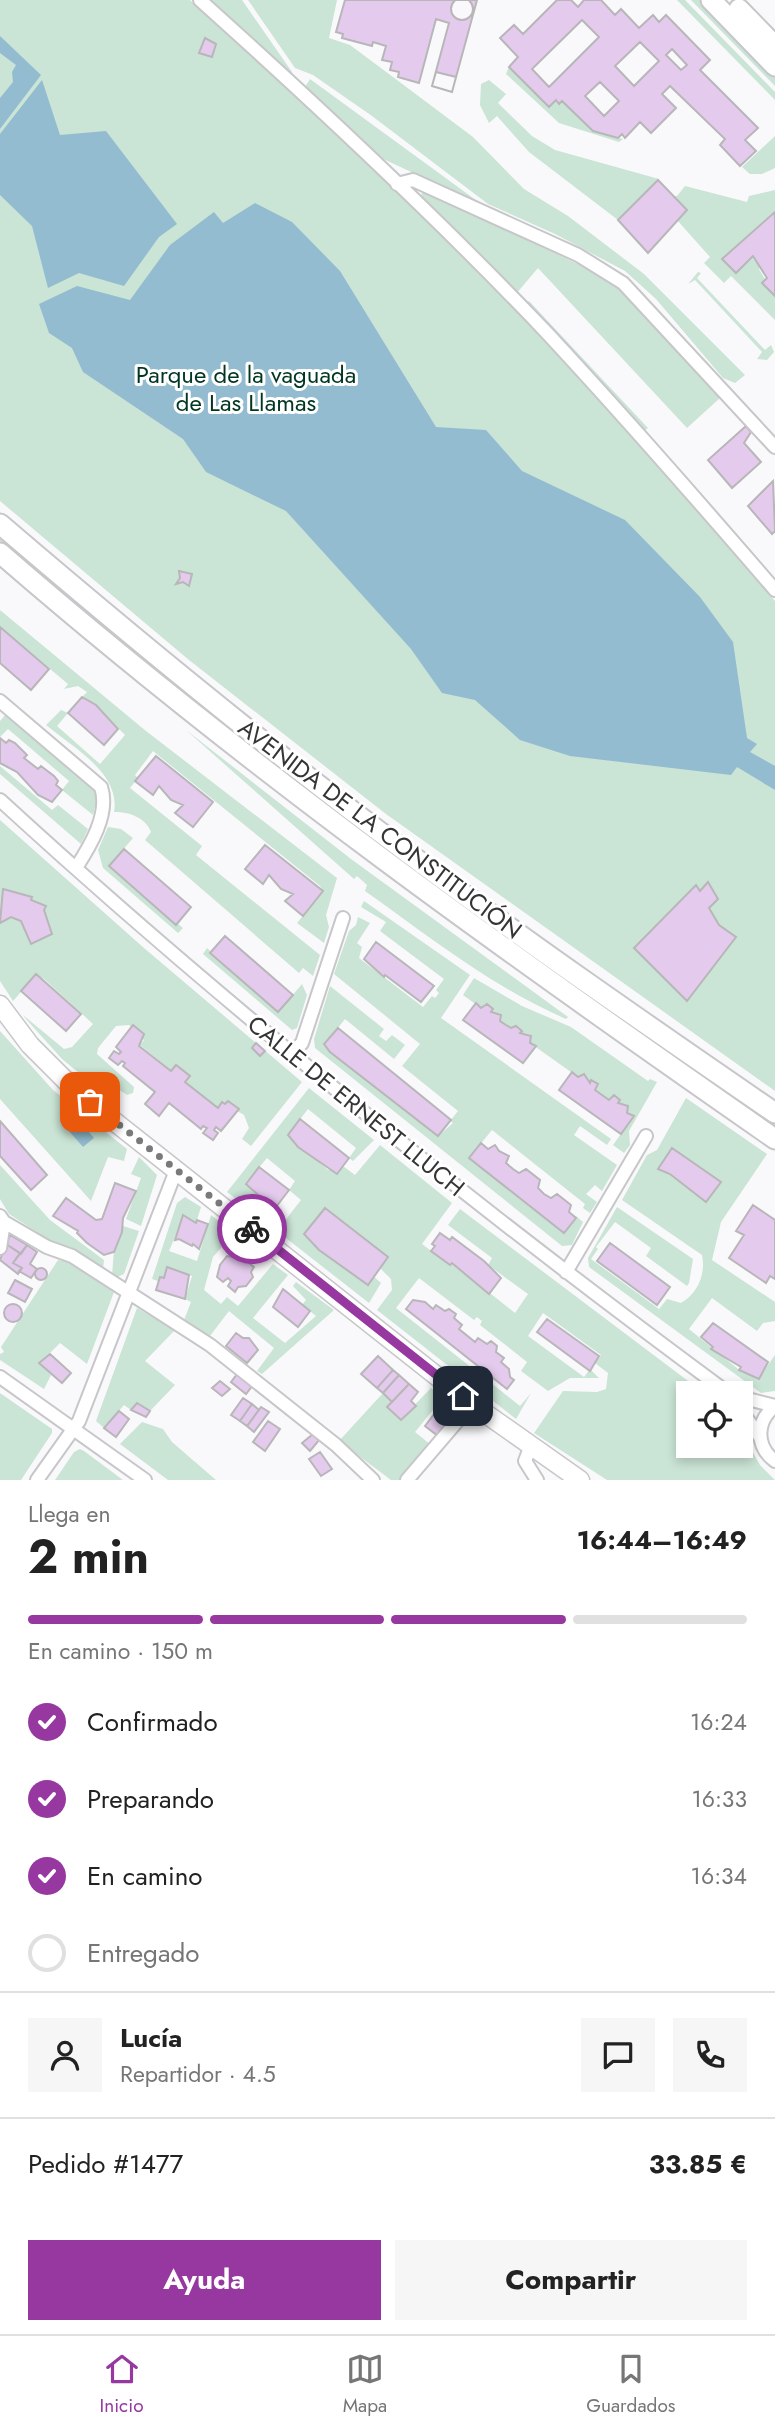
<!DOCTYPE html>
<html lang="es">
<head>
<meta charset="utf-8">
<style>
  body { margin:0; font-family:Jost,sans-serif; background:#f6f6f6; color:#222; height:100vh; display:flex; flex-direction:column; font-size:26px; white-space:nowrap }
  * { box-sizing:border-box; margin:0 }
  p { font-size:23px; color:#767676 }
  .icon { flex:none; width:38px; height:38px; fill:none; stroke:currentColor; stroke-width:2; stroke-linecap:round; stroke-linejoin:round }
  .map { position:relative; height:1480px; overflow:hidden }
  .details { display:flex; flex-direction:column; background:#fff; flex:1 }
  .details>* { flex:none }
  .tools { position:absolute; left:676px; top:1381px; display:grid; gap:14px }
  .tools a { display:grid; place-items:center; width:77px; height:77px; border-radius:0px; background:#fff; box-shadow:0 4px 10px #0003; font-size:35px }
  .pin { position:absolute; display:grid; place-items:center; width:60px; height:60px; color:#fff; margin:-30px; border-radius:14px; box-shadow:0 4px 10px #0006 }
  .courier { position:absolute; display:grid; place-items:center; width:70px; height:70px; margin:-35px; border:5px solid #9738a1; border-radius:50%; background:#fff; color:#222; box-shadow:0 2px 9px #0007 }
  .overview em { font-style:normal; font-weight:700 }
  .overview div { display:flex; flex-direction:column-reverse }
  .overview { display:flex; align-items:center; justify-content:space-between; height:119px; padding:0 28px }
  h1 { font-size:46px; font-weight:700; line-height:52px }
  .bar { display:grid; grid-template-columns:repeat(4,1fr); gap:10px 7px; align-content:center; height:84px; padding:0 28px }
  .bar i { height:9px; border-radius:5px; background:#e0e0e0 }
  .bar .active { background:#9738a1 }
  .bar p { grid-column:span 4 }
  .line { display:flex; align-items:center; gap:18px; padding:0 28px; border-top:2px solid #e0e0e0 }
  .line div { flex:1 }
  .round { display:grid; place-items:center; flex:none; width:74px; height:74px; border-radius:0px; background:#f6f6f6 }
  ol { padding:0 28px; list-style:none }
  li { display:flex; align-items:center; gap:21px; height:77px }
  li p { margin-inline-start:auto }
  li .icon { padding:7px; border-radius:50%; background:#9738a1; color:#fff; stroke-width:4 }
  li:last-child { color:#767676 }
  li i { width:38px; height:38px; border:4px solid #e0e0e0; border-radius:50% }
  .button { display:flex; gap:14px; margin-top:auto; padding:14px 28px }
  .button a { flex:1; height:80px; border-radius:0px; background:#9738a1; color:#fff; font-size:28px; font-weight:700; line-height:80px; text-align:center }
  .button a+a { background:#f6f6f6; color:#222 }
  .tab-bar { display:flex; justify-content:space-around; align-items:center; height:98px; border-top:2px solid #e0e0e0; background:#fff; font-size:19px; color:#767676 }
  .tab-bar a { display:grid; justify-items:center; gap:4px }
  .tab-bar .active { color:#9738a1 }
  .map>svg:first-child { display:block }
  .green { fill:#cae4d5 }
  .water { fill:#93bcd0 }
  .building { fill:#e4cbed; stroke:#b8b6b9; stroke-width:2; fill-rule:evenodd }
  .lines { fill:none; stroke-linecap:round; stroke-linejoin:round }
  .minor-casing { stroke:#c7c7ca; stroke-width:16 }
  .secondary-casing { stroke:#c7c7ca; stroke-width:21 }
  .primary-casing { stroke:#c7c7ca; stroke-width:23 }
  .minor { stroke:#fff; stroke-width:12 }
  .secondary { stroke:#fff; stroke-width:18 }
  .primary { stroke:#fff; stroke-width:19 }
  .done { stroke:#7a7a7b; stroke-width:7; stroke-dasharray:0 12.6 }
  .route { stroke:#9738a1; stroke-width:9 }
  .labels { text-anchor:middle; stroke-width:6; stroke-linejoin:round; paint-order:stroke }
  .park-label { font-size:24px; fill:#013722; stroke:#fff }
  .street-label { font-size:24px; fill:#353536; stroke:#fff }
</style>
</head>
<body>
<div class="map">
<svg width="775" height="1480" viewBox="0 0 775 1480">
  <rect width="100%" height="100%" fill="#f9f9fc"/>
  <path class="green" d="M0,0h190c209,185 407,385 585,601v490l-389,-277 -197,-154 -189,-159z
    M208,0h34l50,72 -1,3z
    M248,0h89l-8,38 21,7 43,32 80,60 51,52 44,27 76,58 101,101 -10,8 -12,-5 -67,-79 -31,-28 -70,-37 -67,-30 -116,-88 -59,-41 -18,-7z
    M677,0h8l90,92v8z
    M691,0h9l75,76v10z
    M509,66l40,40 7,-6 3,3 3,-2 30,30 31,8 -4,3 -60,-19 -53,-49z
    M310,79l174,127 -105,-49 -74,-70z
    M489,80l17,14 -8,9 34,33 23,14 104,29 -41,41 -89,-68 -32,-36 -8,7 -9,-18 1,-21z
    M775,136v32l-13,6h-12l-8,-7z
    M685,186l62,16 2,-6 26,-6v22l-52,47 13,14 17,-17 9,9 -3,4 16,27v24l-44,-44 -7,7 -20,-20 6,-6 -33,-37 10,-10 -14,-14h4z
    M425,191l184,88 23,20 88,99 -33,30 -149,-160 -22,26 -95,-96 1,-6z
    M698,272l3,1 -4,5 68,72 6,-5 3,7 -7,8 -10,-1 5,-7 -67,-72 -7,4z
    M529,301l119,127 -4,3 -119,-127z
    M0,534l170,142 -5,6 -165,-138z
    M0,610l146,121 191,147 -11,37 3,12 -5,16 -27,-20 26,-32 -3,-5 -167,-135 -18,24 3,3 -8,10 72,58 -6,9 124,100 -7,21 -10,-8 -4,5 -154,-133 6,-8c-6,-15 -22,-20 -37,-20 7,-39 -42,-65 -68,-87l15,-15 7,3 -11,13 43,38 25,-29 -32,-32 -11,-6 5,-5 -9,-6 -14,3 4,-5 -68,-57z
    M7,713l85,73 5,12 -4,17 -31,-25 7,-9 -61,-52 -8,8v-16z
    M186,730l165,129 217,158 -2,2c-74,-32 -136,-82 -201,-128l2,-6 -10,-9 -3,3z
    M0,766l52,44 6,-5 30,24 -7,15 -81,-70z
    M0,820l144,128 158,134 -51,64 -9,-7 7,-11 -5,-13 -22,-13 -4,6 -32,-26 4,-6 -14,-11 -4,6 -32,-26 4,-5 -15,-15 -13,1 -18,22 -1,6 37,33 -1,6 -6,2 -21,-14 -10,6 -34,-28 -36,-40 -3,-4 41,34 8,-2 21,-23 -49,-45 -8,-4 -23,26 -13,-20z
    M108,827l13,2 12,9 -24,28 74,62 -5,5 -75,-65 -5,-18z
    M364,901l106,74 -29,43 170,121 -4,6 -27,-19 -6,9 43,30 -15,26 -7,-6 -9,9 11,8 -7,11 -7,-5 2,-4 -93,-74 -23,28 95,74 12,-16 7,6 -11,23 -10,1 -247,-198 -1,-9 16,-53 54,43 -5,7 7,5 6,-6 13,10 -11,14 -49,-40 -20,25 6,8c41,33 69,56 107,84l15,-13 -3,-2 8,-10 -56,-45 18,-22 -86,-70 15,-43 7,-6 2,-8 12,6 -13,20 5,4 -3,11 64,49 9,-11 3,2 4,-5 -3,-3 8,-11 -64,-48 6,-9 -25,-15z
    M207,948l71,64 24,-28 5,11 -10,33 -5,2 -89,-76z
    M474,978l48,28 49,21 77,54 2,-2 7,3 -28,49 1,14 -6,8 -11,-8 20,-28 -6,-4 1,-7 -8,-2 -8,-8 -3,4 -14,-10 3,-6 -8,-1 -6,-9 -6,3 -48,-34 -1,-9 -9,-1 -3,-7 -6,2 -11,-7 1,-7 -8,-1 -8,-9 -4,4 -18,-13z
    M0,1031l53,59 74,59 -3,12 -16,-4 -17,44 -91,-102z
    M309,1088l65,52 -21,21 -4,-3 7,-10 -48,-39 -20,26 40,35 15,-4 12,9 25,-30 72,58 -30,41 28,21 2,-2 63,50 13,-19 -40,-29 4,-7 -44,-33 12,-16 244,184h-16v53h52v-17l20,36 15,15h-168l-73,-47 29,-42 34,1 9,-3 2,-16 -13,-10 6,-8 -58,-42 -15,23 56,41 6,-8 9,9h-29l-22,13 -27,-20 6,-9 -47,-37 2,-4 -5,-4 -3,3 -55,-42 -23,30 124,98 11,-13 -15,26 -139,-109 15,-20 -1,-11 -12,-12 8,-10 -61,-49v47l42,30 5,-9 8,7 -12,20 -92,-72 24,-31 -12,-10 6,-9 -28,-23 -21,25 10,11 -11,12 -18,-14z
    M686,1098l81,56 -46,68 -9,38 63,42v19l-12,2 -6,8 -45,-33 -23,31 54,44 2,-2 13,8 17,-24v36l-14,2 -172,-126 -1,-9 29,-51 76,52 -4,24 -2,3 -41,-30 5,-8 -36,-26 -19,25 2,2 -7,10 68,50 8,-10 14,4c17,-10 25,-29 21,-48l-80,-55 25,-45 10,-5z
    M139,1157l18,18 -16,51 -15,-7 15,-41 -10,-4z
    M0,1165l50,55 54,40 -1,10 -28,-20 -26,-10 -40,-26 -9,-15z
    M185,1197l16,10 -5,16 -12,-7 -15,35 28,10 14,-46 23,18 -21,24 -9,33 17,14 6,-7 11,9 35,-42 15,11 -35,43 32,25 31,-27 -14,-11 4,-5 -13,-14 3,-4 38,28 -72,64 -5,-3 17,-23 -45,-37 -19,25 -26,-16 7,-18 -6,-3 7,-23 -25,-9 -3,11 -4,-1 -2,4 -6,-2 25,-76z
    M123,1226l16,5 -15,43 -9,4 -3,-2 2,-26z
    M58,1260l16,3 40,29 -27,72 -27,-21 -20,20 11,12 -7,14 -44,-29v-6l4,-2 -3,-5z
    M137,1308l38,22 -30,31 30,24 -25,26 -13,-8 -6,7 -7,-5 -20,23 -8,-7z
    M431,1388l8,7 -5,7 3,3 -22,27 16,13 -30,35h-10l-52,-39 44,-48 9,9 9,17z
    M0,1393l52,36v4l-31,47h-21z
    M142,1422l21,7 9,13 44,38h-48l-48,-36z
    M80,1449l4,2 39,29h-68l19,-28z"/>
  <path class="water" d="M0,36l41,39 -41,54v-31l13,-16 -1,-10 4,-7 -16,-12z
    M42,80l18,55 46,-4 71,93 -18,13 -35,49 -45,-13 -31,15 -16,-62 -32,-31v-61z
    M255,203l37,19 48,49 96,156 50,3 36,41 103,49 75,77 33,45 14,96 10,6 -7,8 25,14v24l-38,-23 -6,8 -161,-19 -50,-16 -45,-40 -33,-7 -31,-44 -125,-138 -80,-39 -23,-33 -100,-67 -11,-24 -23,-15 -10,-29 38,-18 53,14 40,-55 44,-33 9,11z
    M72,1112l22,26 -11,9 -22,-25z"/>
  <path class="building" d="M451 9a11 11 0 1 1 22 0a11 11 0 1 1-22 0Z
    M345,0h132l-25,92 -20,-6 17,-63 -13,-4 -17,64 -21,-6 1,-5 -9,-2 2,-8 -10,-2 4,-14 -13,-4 -1,4 -30,-8 1,-4 -7,-2z
    M557,0h14l7,7 6,-7h17l14,15 6,-6 18,19 14,-13 6,7 7,-7 44,45 -10,10 58,58 -13,12 11,11 -16,15 -20,-21 5,-6 -55,-53 -8,8 14,14 -25,25 -11,-11 -15,16 -3,-4 -4,4 -25,-7 -31,-30 -3,3 -3,-4 -7,7 -40,-40 9,-10 -18,-19 14,-13 9,9zM582,20l17,17 -50,50 -17,-18zM640,42l19,19 -25,25 -19,-20zM672,49l15,16 -6,5 -15,-15zM600,82l19,19 -15,15 -19,-20z
    M205,38l11,6 -4,13 -13,-4z
    M436,72l20,5 -4,15 -20,-6z
    M658,180l29,30 -39,43 -30,-33z
    M775,212v84l-13,-13 5,-5 -14,-22 -17,17 -14,-14z
    M746,426l5,6 -7,11 17,19 -29,26 -24,-28z
    M773,481l2,50 -3,3 -24,-28z
    M179,571l13,3 -3,12 -6,-4 -7,2 4,-6z
    M0,627l49,42 -18,21 -31,-27z
    M82,697l14,8 22,24 -14,16 -36,-32z
    M0,738l6,5 3,-3 6,3 12,12 -3,3 14,11 3,-3 13,10 4,5 -2,4 6,5 -10,12 -14,-7 -21,-23 -17,-9z
    M156,756l57,46 -20,25 -18,-14 8,-8 -12,-5 -12,-14 -6,9 -18,-14z
    M265,845l58,46 -20,25 -18,-15 8,-7 -12,-5 -12,-14 -6,9 -18,-15z
    M124,849l67,58 -15,18 -67,-59z
    M708,882l10,17 -9,9 10,17 17,12 -49,64 -53,-53 62,-63 4,6z
    M3,889l29,8 -1,3 15,6 -2,4 8,24 -21,10 -10,-23 -10,-4 -11,6z
    M225,936l68,59 -15,17 -68,-59z
    M376,942l58,44 -13,16 -36,-27 -1,2 -20,-18z
    M36,974l45,40 -15,17 -45,-40z
    M476,1003l5,5 6,-4 6,5 -2,3 10,3 -1,6 6,4 5,3 5,-2 6,5 -2,2 11,3 -1,7 6,3 -13,17 -60,-43z
    M133,1025l11,9 -5,12 32,25 5,-6 14,11 -5,6 33,26 4,-6 3,2 3,-3 11,8 -18,22 -5,-4 -2,3 4,3 -5,7 -10,-7 4,-5 -4,-2 -2,3 -32,-26 -10,13 -14,-12 10,-12 -32,-26 2,-3 -3,-2 -4,4 -9,-7 5,-7 5,3 2,-2 -5,-5z
    M338,1028l113,92 -13,16 -108,-84 -6,-8z
    M256,1043l9,8 -5,5 -8,-8z
    M572,1072l6,5 6,-3 6,9 1,-3 7,4 -3,6 14,10 5,-5 6,5 -2,3 10,3 -1,7 7,3 -13,18 -62,-44z
    M300,1119l49,39 -12,16 -39,-27 -10,-12z
    M0,1121l47,54 -16,15 -31,-34z
    M481,1143l7,6 7,-4 4,6 10,5 -3,7 7,6 6,4 7,-4 14,11 -2,8 6,6 7,4 6,-4 14,11 -2,7 7,6 -12,15 -95,-75z
    M672,1148l49,34 -15,20 -36,-28 -12,-5z
    M259,1167l30,23 -13,17 -10,-5 -20,-18z
    M115,1183l21,8 -13,27 -1,14 -8,20 -10,3 -17,-12 -10,-10 1,-2 -25,-15 13,-18 30,22 6,-1z
    M753,1205l22,15v59l-5,-3 -4,7 -37,-25 15,-23 -8,-4z
    M325,1208l63,49 -20,28 -49,-35 -15,-16z
    M183,1215l13,8 1,-3 11,4 -9,25 -6,-5 -1,2 -13,-7 -4,1z
    M440,1233l10,7 2,-3 32,24 17,17 -12,16 -37,-31 -2,2 -19,-14 4,-5 -3,-2z
    M10,1235l17,10 -6,9 -15,-10z
    M610,1243l60,44 -13,18 -60,-44z
    M6,1244l14,9 -7,10 9,5 -4,6 -18,-14z
    M27,1245l10,7 -7,12 7,5 -6,9 -12,-7 3,-3 -9,-5z
    M236,1253l18,14 -3,5 2,5 -7,9 -8,1 -3,5 -7,-6 3,-5 -3,-3 -5,4 -6,-5 3,-12 7,-9 6,1z
    M167,1267l22,8 -4,24 -29,-9 4,-13 4,1z
    M35 1274a6 6 0 1 1 12 0a6 6 0 1 1-12 0Z
    M15,1280l17,9 -7,13 -17,-9z
    M283,1289l27,22 -12,16 -25,-20z
    M413,1300l12,2 8,7 3,-4 9,6 4,-2 7,5 -2,4 8,7 -3,4 16,13 3,-4 9,6 4,-3 6,5 -1,6 8,6 -3,4 8,7 1,8 4,3 -7,9 -101,-80z
    M4 1313a9 9 0 1 1 18 0a9 9 0 1 1-18 0Z
    M547,1319l52,37 -9,15 -53,-39z
    M713,1323l55,39 -9,17 -20,-9 2,-3 -30,-18 2,-2 -12,-10z
    M236,1333l7,5h6l9,12 -11,13 -21,-17z
    M50,1354l21,19 -9,10 -23,-20z
    M378,1356l15,14 -16,18 -16,-14z
    M393,1370l6,5 -16,18 -6,-5z
    M238,1373l15,12 -7,9 -15,-12z
    M399,1375l10,9 -17,18 -9,-9z
    M220,1381l10,8 -8,7 -10,-8z
    M409,1384l9,8 -7,9 5,5 -15,14 -14,-13z
    M243,1398l9,6 -12,17 -9,-6z
    M137,1403l13,8 -4,6 -15,-7z
    M252,1404l7,6 -12,16 -7,-5z
    M261,1407l8,5 -15,20 -7,-6z
    M438,1409l13,10 -13,17 -13,-10z
    M119,1411l10,8 -13,18 -12,-9z
    M268,1421l12,8 -15,22 -12,-9z
    M313,1434l7,5 -10,12 -8,-8z
    M320,1452l12,17 -11,7 -12,-17z"/>
  <g class="lines">
    <defs>
      <path id="minor" d="M200,0c119,107 237,217 347,333 78,84 153,170 228,257
        M397,184l16,-4 165,75 45,28 152,164
        M0,701l101,86c9,27 -11,59 -25,81
        M0,800c231,212 476,407 728,593
        M291,1054l11,-11 41,-125
        M0,1216l4,6 43,25 25,9 138,89 126,100 37,35
        M0,1223l4,-1 -4,26
        M566,1272l80,-136
        M0,1377l145,103
        M740,1397l35,9
        M775,1406c-19,15 -20,40 0,55
        M740,1409l20,28
        M530,1448l-5,13 12,19
        M37,1480l42,-59 98,-253
        M407,1480l65,-76"/>
      <path id="secondary" d="M0,1005l30,40 47,47 395,312 108,76"/>
      <path id="primary" d="M711,0l64,66
        M739,9l36,37
        M0,524c132,113 265,223 404,326 121,91 246,177 371,263
        M0,553c245,213 509,401 775,586"/>
    </defs>
    <use href="#minor" class="minor-casing"/>
    <use href="#secondary" class="secondary-casing"/>
    <use href="#primary" class="primary-casing"/>
    <use href="#minor" class="minor"/>
    <use href="#secondary" class="secondary"/>
    <use href="#primary" class="primary"/>
  </g>
  <g class="lines">
    <path class="done" d="M90,1102l162,127"/>
    <path class="route" d="M252,1229l211,167"/>
  </g>
  <g class="labels">
    <g class="park-label">
      <text x="246" y="383">Parque de la vaguada<tspan x="246" dy="28">de Las Llamas</tspan></text>
    </g>
    <g class="street-label">
      <text transform="translate(380 829) rotate(37)" y="8">AVENIDA DE LA CONSTITUCIÓN</text>
      <text transform="translate(356 1106) rotate(39)" y="8">CALLE DE ERNEST LLUCH</text>
    </g>
  </g>
</svg>
<div class="tools">
<a><svg class="icon" aria-label="locate" viewBox="0 0 24 24"><circle cx="12" cy="12" r="6"/><path d="M12 2v4M12 18v4M2 12h4M18 12h4"/></svg></a>
</div>
<div class="pin" style="left:90px;top:1102px;background:#ea580c"><svg class="icon" aria-label="bag" viewBox="0 0 24 24"><path d="M5 8h14l-1 12H6zM9 8a3 3 0 0 1 6 0"/></svg></div>
<div class="pin" style="left:463px;top:1396px;background:#1f2937"><svg class="icon" aria-label="home" viewBox="0 0 24 24"><path d="M3 11l9-7 9 7M6 9v11h12V9"/></svg></div>
<div class="courier" style="left:252px;top:1229px"><svg class="icon" aria-label="bike" viewBox="0 0 24 24"><circle cx="6" cy="16" r="4"/><circle cx="18" cy="16" r="4"/><path d="M6 16l4-8h5l3 8M10 8l3 8H6M13 5h3"/></svg></div>
</div>
<section class="details">
<div class="overview"><div><h1>2 min</h1><p>Llega en</p></div><em>16:44–16:49</em></div>
<div class="bar"><i class="active"></i><i class="active"></i><i class="active"></i><i></i><p>En camino · 150 m</p></div>
<ol>
<li><svg class="icon" aria-label="check" viewBox="0 0 24 24"><path d="M5 12l5 5 9-10"/></svg>Confirmado<p>16:24</p></li>
<li><svg class="icon" aria-label="check" viewBox="0 0 24 24"><path d="M5 12l5 5 9-10"/></svg>Preparando<p>16:33</p></li>
<li><svg class="icon" aria-label="check" viewBox="0 0 24 24"><path d="M5 12l5 5 9-10"/></svg>En camino<p>16:34</p></li>
<li><i></i>Entregado</li>
</ol>
<div class="line" style="height:126px"><a class="round"><svg class="icon" aria-label="person" viewBox="0 0 24 24"><circle cx="12" cy="8" r="4"/><path d="M4 21q1-7 8-7t8 7"/></svg></a><div><b>Lucía</b><p>Repartidor · 4.5</p></div><a class="round"><svg class="icon" aria-label="chat" viewBox="0 0 24 24"><path d="M4 5h16v11H9l-5 4z"/></svg></a><a class="round"><svg class="icon" aria-label="phone" viewBox="0 0 24 24"><path d="M5 4h4l2 5-3 2q2 4 5 5l2-3 5 2v4C11 20 4 13 5 4z"/></svg></a></div>
<div class="line" style="height:91px"><div>Pedido #1477</div><b>33.85 €</b></div>
<div class="button"><a>Ayuda</a><a>Compartir</a></div>
</section>
<nav class="tab-bar">
<a class="active"><svg class="icon" aria-label="home" viewBox="0 0 24 24"><path d="M3 11l9-7 9 7M6 9v11h12V9"/></svg>Inicio</a>
<a><svg class="icon" aria-label="map" viewBox="0 0 24 24"><path d="M3 6l6-2 6 2 6-2v14l-6 2-6-2-6 2zM9 4v14M15 6v14"/></svg>Mapa</a>
<a><svg class="icon" aria-label="saved" viewBox="0 0 24 24"><path d="M7 4h10v16l-5-4-5 4z"/></svg>Guardados</a>
</nav>
</body>
</html>
